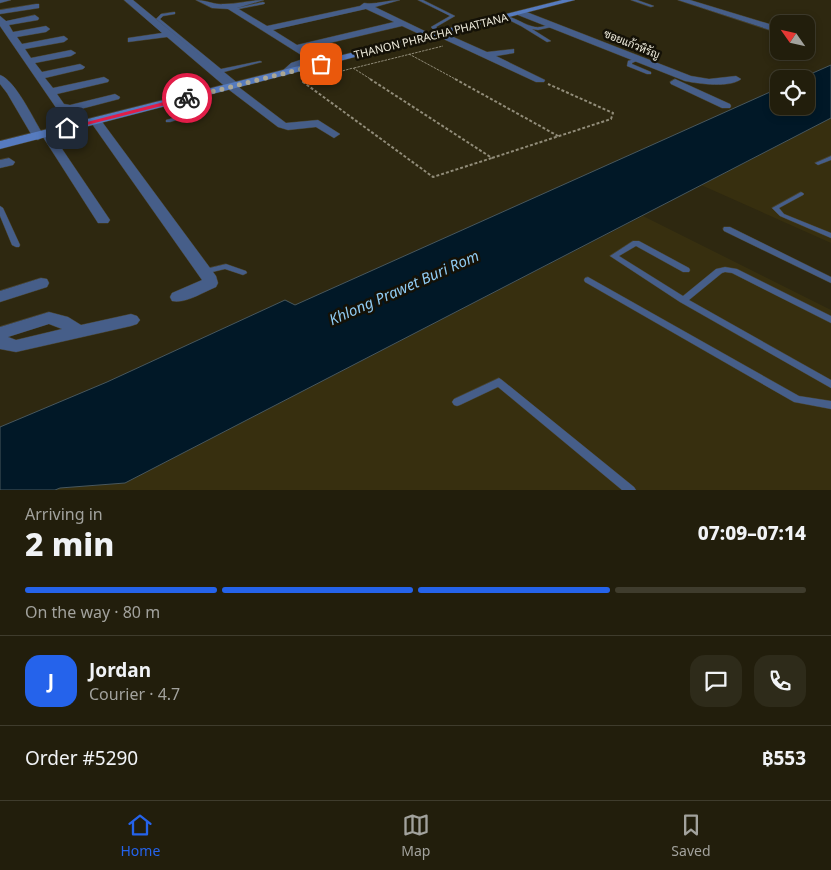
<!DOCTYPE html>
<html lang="en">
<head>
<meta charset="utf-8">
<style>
  body { margin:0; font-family:"Noto Sans",Sarabun,sans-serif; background:#2e2b1a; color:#f1f3f6; height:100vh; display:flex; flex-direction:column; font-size:19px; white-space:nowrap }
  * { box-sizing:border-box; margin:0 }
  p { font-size:16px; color:#a2a29d }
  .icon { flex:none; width:28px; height:28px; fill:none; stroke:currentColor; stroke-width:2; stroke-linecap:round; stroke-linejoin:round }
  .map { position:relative; height:490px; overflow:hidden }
  .side { display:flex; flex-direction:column; background:#221e0c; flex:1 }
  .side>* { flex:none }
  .needle { width:32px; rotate:304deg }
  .fabs { position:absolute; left:770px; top:15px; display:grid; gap:10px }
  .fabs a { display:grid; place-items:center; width:45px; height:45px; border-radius:10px; background:#221e0c; box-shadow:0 2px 8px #0003,0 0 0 1px #3f3c2d; font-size:25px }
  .pin { position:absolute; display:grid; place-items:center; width:42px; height:42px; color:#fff; margin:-21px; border-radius:10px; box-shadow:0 2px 8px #0006 }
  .courier { position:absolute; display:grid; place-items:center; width:50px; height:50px; margin:-25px; border:4px solid #e11d48; border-radius:50%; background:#fff; color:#222; box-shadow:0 1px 6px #0007 }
  .summary em { font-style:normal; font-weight:800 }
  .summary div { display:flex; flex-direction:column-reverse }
  .summary { display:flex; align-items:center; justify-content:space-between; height:85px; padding:0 25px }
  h1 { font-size:32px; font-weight:800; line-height:38px }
  .bar { display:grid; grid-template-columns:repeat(4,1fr); gap:8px 5px; align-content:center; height:60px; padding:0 25px }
  .bar i { height:6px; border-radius:4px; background:#3f3c2d }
  .bar .on { background:#2563eb }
  .bar p { grid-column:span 4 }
  .line { display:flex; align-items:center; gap:12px; padding:0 25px; border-top:1px solid #3f3c2d }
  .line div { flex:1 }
  .round { display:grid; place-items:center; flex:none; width:52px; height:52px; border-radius:15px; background:#2e2b1a }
  .tabs { display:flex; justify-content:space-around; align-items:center; height:70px; border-top:1px solid #3f3c2d; background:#221e0c; font-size:14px; color:#a2a29d }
  .tabs a { display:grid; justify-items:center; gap:2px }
  .tabs .on { color:#2563eb }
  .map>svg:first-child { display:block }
  .built { fill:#372f0f }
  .water { fill:#011827; stroke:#48575d }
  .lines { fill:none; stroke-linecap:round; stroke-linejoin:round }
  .lane-casing { stroke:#49432d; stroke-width:1 }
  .street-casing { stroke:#49432d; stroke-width:1 }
  .secondary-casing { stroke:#49432d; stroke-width:1 }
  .path-far1 { stroke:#918c79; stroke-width:1; stroke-dasharray:2.5 1; stroke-linecap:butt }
  .path { stroke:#918c79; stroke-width:2; stroke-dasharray:3 2; stroke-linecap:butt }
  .lane { fill:#465e89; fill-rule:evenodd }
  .street { fill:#465e89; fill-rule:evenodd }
  .secondary { fill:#567bbf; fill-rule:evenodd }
  .route { fill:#e11d48 }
  .done { stroke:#aba795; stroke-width:5; stroke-dasharray:0 9 }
  .labels { text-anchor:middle; stroke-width:5; stroke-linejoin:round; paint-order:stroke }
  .far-street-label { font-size:11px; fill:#eeebdc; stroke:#141107 }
  .water-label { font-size:15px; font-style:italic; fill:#90cbf2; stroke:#141107 }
</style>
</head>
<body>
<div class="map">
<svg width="831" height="490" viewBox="0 0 831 490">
  <rect width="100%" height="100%" fill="#2e2810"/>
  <path class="built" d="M831,118v125l-130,-58z
    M643,216l188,94v180h-776l5,-2 65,-5z"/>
  <path class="water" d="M831,65v53l-706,365 -65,5 -5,2h-55v-63l107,-45 178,-82 10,5 484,-217v18h27v-27h-7z"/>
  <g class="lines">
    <defs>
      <path id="lane" d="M418,0h5l32,16 -19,11 6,6v2h-4l-7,-8 19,-11z
        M631,0h6l17,6 -3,1z
        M263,2l2,1 -1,1 -30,6 -2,-1z
        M174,12h1v2l-12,2 -3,3 61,50 39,-8 2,1 -38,10 16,13 -5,1 -79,-67 5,-5z
        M505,16c10,1 19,9 30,11 7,1 14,-3 21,-3v2l-18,4 -6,-1 19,12 -4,1 -26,-16 -16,-8z
        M637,58l4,1 -9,4v1l19,8v2h-4l-20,-8 1,-5z
        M182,97l15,14v3l-27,8h-4v-2l26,-7 -13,-14z
        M831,156v4l-13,5 -3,-2z
        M801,192l2,1 1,1 -1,1 -24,13 5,6 47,19v5l-51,-22 -8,-8z
        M0,206l3,2 17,37 -1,2h-3l-4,-2 -12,-29z
        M724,227h6l101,50v6l-107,-52 -1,-2z
        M633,241h6l50,27 1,2 -1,2h-6l-47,-26 -17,10 64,40 33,-27 9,-2 12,2 94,47v7l-99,-50 -7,-1 -3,1 -33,27 142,80v8l-151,-86 -70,-46z
        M226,264l20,7 1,2 -4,2 -18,-6 -21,5 -4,-2 1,-2z
        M588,277l211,119 32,5v8l-37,-7 -209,-120 -1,-2 1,-2z
        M499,378l3,2 132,107 2,3h-14l-124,-103 -38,18 -3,1 -3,-1 -2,-3 2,-3z"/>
      <path id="street" d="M0,0h11l-11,3z
        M124,0h9l103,85 50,38 32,-3 22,14 -6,4 -18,-11 -28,3 -10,-3 -50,-38 -61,-52 -39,5v-4l34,-5z
        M196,0c10,0 18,5 28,4 13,0 26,-4 40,-4l-27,8 30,18 93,-20 4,-3c9,2 25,-3 36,-3l-25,7 60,29 -4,3 -3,-1 -26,-12 -98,23 20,13v4h-6l-6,-3 -15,4 -12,9 -5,-3 11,-10 15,-5 -78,-49 -16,-1zM366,9l28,13 -97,23 -24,-15z
        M678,0h12l89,27v6z
        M36,4h3v4l-39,6v-4z
        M518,11h6l167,65 18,3 27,-3 5,3c-10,9 -42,5 -56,2l-167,-66z
        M35,15l4,3 -1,2 -29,5 4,7 33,-6 4,3 -4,3 -29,5 5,7 42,-8 4,3 -4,3 -39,7 6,9 40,-8 5,3 -5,3 -36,7 7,9 38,-8 5,3 -2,2 -38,9 8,10 51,-11 5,3 -1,2 -51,12 7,10 6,1 45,-11 5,3 -1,2 -42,11 13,14 -2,2h-8l-13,-14h-8l-59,-86v-10l6,5z
        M440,31l47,21 27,-3v4l-18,3 49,24 -1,2h-8l-99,-46 -1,-2z
        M806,35l4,1v4l-4,1z
        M0,75c15,5 33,43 41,56h9l60,89 -2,3h-10l-55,-86 -5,3 -4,-1 -27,-46 -7,-9z
        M675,79l55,25 1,2 -1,2h-8l-51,-24 -1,-2z
        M96,118l4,1 116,157 2,7 -2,4c-13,5 -30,17 -44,14l-2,-4 2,-4 30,-13 -112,-159z
        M9,158l6,4 -2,3 -13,3v-8z
        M41,278l6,1 2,4 -2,4 -47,15v-11z
        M49,312l19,5 13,8 50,-11 6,2 3,4 -3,4 -6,2 -115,26 -16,-3v-22zM49,324l13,5 -46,11 -8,-3z"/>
      <path id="secondary" d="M562,0h13l-575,149v-8z"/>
    </defs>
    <use href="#lane" class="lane-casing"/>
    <use href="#street" class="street-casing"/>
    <use href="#secondary" class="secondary-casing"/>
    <path class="path-far1" d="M409,54l48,26
      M354,68l89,-22
      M309,80l44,-12 19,12"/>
    <path class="path" d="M313,79l-10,3 130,95 59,-19
      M370,79l122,79
      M455,79l103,57
      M492,158l119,-39 2,-6 -65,-29"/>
    <use href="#lane" class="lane"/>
    <use href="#street" class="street"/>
    <use href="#secondary" class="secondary"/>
  </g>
  <path class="route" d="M187,96l2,3 -122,31 -3,-2z"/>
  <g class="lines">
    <path class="done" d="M187,98l134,-34"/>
  </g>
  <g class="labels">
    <g class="far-street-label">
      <text transform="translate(431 36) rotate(-14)" y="4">THANON PHRACHA PHATTANA</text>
      <text transform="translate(632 44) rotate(22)" y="4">ซอยแก้วหิรัญ</text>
    </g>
    <g class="water-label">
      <text transform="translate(404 288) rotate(-24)" y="5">Khlong Prawet Buri Rom</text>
    </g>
  </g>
</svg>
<div class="fabs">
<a><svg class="needle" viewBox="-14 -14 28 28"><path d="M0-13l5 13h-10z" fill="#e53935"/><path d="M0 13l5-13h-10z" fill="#a2a29d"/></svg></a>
<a><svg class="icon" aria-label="locate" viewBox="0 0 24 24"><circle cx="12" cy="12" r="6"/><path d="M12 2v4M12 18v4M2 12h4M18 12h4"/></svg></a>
</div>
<div class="pin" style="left:321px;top:64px;background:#ea580c"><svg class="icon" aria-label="bag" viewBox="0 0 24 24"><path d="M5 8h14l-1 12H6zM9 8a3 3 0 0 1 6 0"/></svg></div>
<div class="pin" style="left:67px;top:128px;background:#1f2937"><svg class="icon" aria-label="home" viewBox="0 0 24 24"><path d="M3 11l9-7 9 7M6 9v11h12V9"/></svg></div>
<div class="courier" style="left:187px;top:98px"><svg class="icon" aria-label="bike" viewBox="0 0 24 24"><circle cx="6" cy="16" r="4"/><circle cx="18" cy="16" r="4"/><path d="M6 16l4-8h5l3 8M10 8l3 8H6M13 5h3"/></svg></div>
</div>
<section class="side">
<div class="summary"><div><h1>2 min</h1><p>Arriving in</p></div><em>07:09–07:14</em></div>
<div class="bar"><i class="on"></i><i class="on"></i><i class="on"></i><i></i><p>On the way · 80 m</p></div>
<div class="line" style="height:90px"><b class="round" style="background:#2563eb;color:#fff">J</b><div><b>Jordan</b><p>Courier · 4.7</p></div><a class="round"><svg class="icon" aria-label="chat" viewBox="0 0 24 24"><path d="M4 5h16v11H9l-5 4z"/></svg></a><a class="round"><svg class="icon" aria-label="phone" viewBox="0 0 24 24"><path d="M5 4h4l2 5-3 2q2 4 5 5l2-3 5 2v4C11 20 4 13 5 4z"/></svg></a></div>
<div class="line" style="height:65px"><div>Order #5290</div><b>฿553</b></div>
</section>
<nav class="tabs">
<a class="on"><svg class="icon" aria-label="home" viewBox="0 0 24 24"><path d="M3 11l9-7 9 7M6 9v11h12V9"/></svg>Home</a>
<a><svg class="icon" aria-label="map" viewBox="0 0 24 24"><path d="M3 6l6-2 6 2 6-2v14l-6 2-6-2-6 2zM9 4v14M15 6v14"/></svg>Map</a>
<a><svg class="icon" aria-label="saved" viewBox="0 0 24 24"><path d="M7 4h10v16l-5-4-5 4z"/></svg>Saved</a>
</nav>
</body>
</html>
